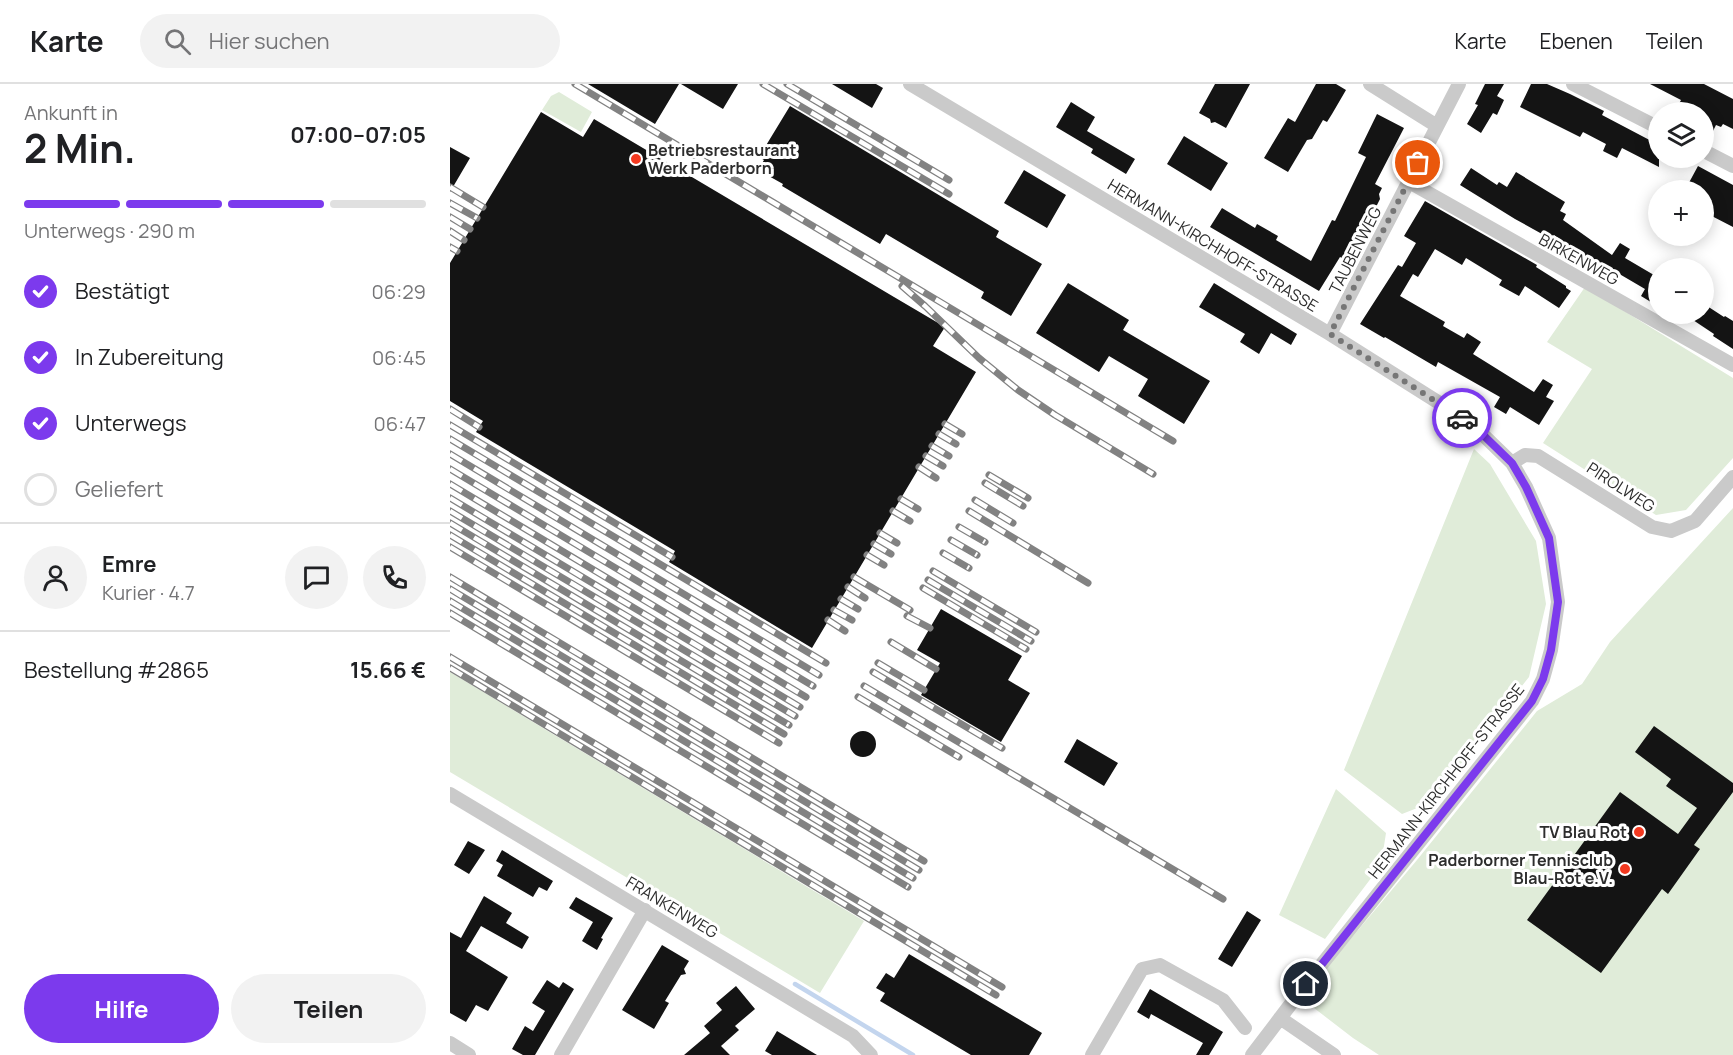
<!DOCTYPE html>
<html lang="de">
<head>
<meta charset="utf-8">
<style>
  body { margin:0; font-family:Manrope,sans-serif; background:#f2f2f2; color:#202124; height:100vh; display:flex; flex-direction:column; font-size:22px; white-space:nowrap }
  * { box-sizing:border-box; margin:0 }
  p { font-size:20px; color:#757577 }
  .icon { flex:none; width:33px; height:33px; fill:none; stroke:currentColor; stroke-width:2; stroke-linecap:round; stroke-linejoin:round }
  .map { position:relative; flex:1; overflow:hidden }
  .details { display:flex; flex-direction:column; background:#fff; width:450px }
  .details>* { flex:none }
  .controls { position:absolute; left:1198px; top:18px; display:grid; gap:12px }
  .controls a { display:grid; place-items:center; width:66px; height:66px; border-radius:50%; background:#fff; box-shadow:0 3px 15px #0003; font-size:30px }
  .pin { position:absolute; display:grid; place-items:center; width:51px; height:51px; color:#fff; margin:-26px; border:3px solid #fff; border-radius:50%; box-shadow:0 2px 6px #0007 }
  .courier { position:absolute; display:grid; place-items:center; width:60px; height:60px; margin:-30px; border:4px solid #7c3aed; border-radius:50%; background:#fff; color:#222; box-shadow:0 2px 8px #0007 }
  .overview em { font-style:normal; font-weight:700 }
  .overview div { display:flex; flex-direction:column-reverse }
  .overview { display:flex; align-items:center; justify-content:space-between; height:102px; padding:0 24px }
  h1 { font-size:39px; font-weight:700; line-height:45px }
  .bar { display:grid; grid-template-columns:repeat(4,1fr); gap:9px 6px; align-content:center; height:72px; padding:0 24px }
  .bar i { height:8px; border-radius:4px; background:#e0e0e0 }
  .bar .active { background:#7c3aed }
  .bar p { grid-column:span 4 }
  .line { display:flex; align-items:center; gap:15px; padding:0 24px; border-top:2px solid #e0e0e0 }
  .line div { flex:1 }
  .round { display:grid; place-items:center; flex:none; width:63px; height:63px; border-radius:32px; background:#f2f2f2 }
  ol { padding:0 24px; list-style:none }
  li { display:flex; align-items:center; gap:18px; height:66px }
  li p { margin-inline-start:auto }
  li .icon { padding:6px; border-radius:50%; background:#7c3aed; color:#fff; stroke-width:4 }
  li:last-child { color:#757577 }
  li i { width:33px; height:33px; border:3px solid #e0e0e0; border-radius:50% }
  .cta { display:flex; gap:12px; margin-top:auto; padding:12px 24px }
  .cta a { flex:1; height:69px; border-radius:36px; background:#7c3aed; color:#fff; font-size:24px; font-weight:700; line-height:69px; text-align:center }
  .cta a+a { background:#f2f2f2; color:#202124 }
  header { display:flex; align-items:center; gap:36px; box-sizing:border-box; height:84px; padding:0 30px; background:#fff; border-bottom:2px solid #e0e0e0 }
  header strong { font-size:28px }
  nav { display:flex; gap:33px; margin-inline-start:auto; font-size:21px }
  .search { width:420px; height:54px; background:#f2f2f2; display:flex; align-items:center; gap:15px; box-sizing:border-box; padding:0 21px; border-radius:33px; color:#757577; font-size:22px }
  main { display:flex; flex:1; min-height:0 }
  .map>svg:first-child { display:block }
  .green { fill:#e0ecd9 }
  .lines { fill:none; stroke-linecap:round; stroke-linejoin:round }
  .stream { stroke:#c3d5ee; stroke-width:4.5 }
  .building { fill:#141414 }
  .minor { stroke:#cacaca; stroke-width:14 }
  .rail-casing { stroke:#828282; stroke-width:7 }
  .rail { stroke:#fff; stroke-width:4.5; stroke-dasharray:14; stroke-linecap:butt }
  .done { stroke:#767676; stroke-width:6; stroke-dasharray:0 10.8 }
  .route { stroke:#7c3aed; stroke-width:8 }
  .poi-dot { fill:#f33920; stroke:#fff; stroke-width:2 }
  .labels { text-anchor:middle; stroke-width:6; stroke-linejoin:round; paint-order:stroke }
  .poi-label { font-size:16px; font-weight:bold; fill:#2d2d2d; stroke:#fff; text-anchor:end }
  .street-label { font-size:16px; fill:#2d2d2d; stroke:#fff }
</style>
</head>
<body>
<header>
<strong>Karte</strong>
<div class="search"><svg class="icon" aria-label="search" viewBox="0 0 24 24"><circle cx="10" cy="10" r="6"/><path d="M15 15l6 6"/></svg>Hier suchen</div>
<nav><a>Karte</a><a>Ebenen</a><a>Teilen</a></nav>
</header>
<main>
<section class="details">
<div class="overview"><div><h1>2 Min.</h1><p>Ankunft in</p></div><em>07:00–07:05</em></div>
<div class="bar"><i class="active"></i><i class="active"></i><i class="active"></i><i></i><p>Unterwegs · 290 m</p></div>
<ol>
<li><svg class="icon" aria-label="check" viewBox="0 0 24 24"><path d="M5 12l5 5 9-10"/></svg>Bestätigt<p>06:29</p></li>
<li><svg class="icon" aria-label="check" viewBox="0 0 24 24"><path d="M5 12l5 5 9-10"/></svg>In Zubereitung<p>06:45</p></li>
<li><svg class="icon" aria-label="check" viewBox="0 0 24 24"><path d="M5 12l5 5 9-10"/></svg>Unterwegs<p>06:47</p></li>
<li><i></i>Geliefert</li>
</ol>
<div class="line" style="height:108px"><a class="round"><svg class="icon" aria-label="person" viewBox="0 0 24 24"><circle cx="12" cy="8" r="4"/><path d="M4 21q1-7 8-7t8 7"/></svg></a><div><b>Emre</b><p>Kurier · 4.7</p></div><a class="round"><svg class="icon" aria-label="chat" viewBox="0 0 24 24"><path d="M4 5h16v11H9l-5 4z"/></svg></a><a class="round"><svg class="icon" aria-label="phone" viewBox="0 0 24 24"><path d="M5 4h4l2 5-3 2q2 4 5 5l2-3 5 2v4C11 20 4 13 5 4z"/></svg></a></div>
<div class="line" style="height:78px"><div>Bestellung #2865</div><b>15.66 €</b></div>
<div class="cta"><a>Hilfe</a><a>Teilen</a></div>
</section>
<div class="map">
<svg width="1283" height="971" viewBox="0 0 1283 971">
  <rect width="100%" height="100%" fill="#fff"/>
  <path class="green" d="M109,8l33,20 -11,20 -39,-22 9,-14z
    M1135,203l148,91v80l-47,52 -30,5 -113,-72 49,-74 -45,-27z
    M1024,365l16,15 46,77 10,63 -17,73 -99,126 -28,11 -58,-44z
    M1283,424v547h-354l-26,-17 -52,-40 116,-138 120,-149 45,-27 28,-42z
    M0,588l414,249 -44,72 -370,-221z
    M886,705l50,44 -5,32 -56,74 -46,-24z"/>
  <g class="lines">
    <path class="stream" d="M345,900l118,71"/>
  </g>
  <path class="building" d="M138,0h91l-24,40z
    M231,0h57l-15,25z
    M382,0h44l7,4 -11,20z
    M765,0h35l-24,44 -11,-6 -4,1 -1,-4 -11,-6z
    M866,0h20l10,6 -14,24 -5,8 -4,-2 -11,19 -5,1 -19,32 -24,-14 24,-40 7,4z
    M1035,0h19l-7,12 7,4 -7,15 -4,-2 -12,20 -14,-9 11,-19 -3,-1z
    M1081,0h16l23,10 34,17 -2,4 57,30v22l-37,-19 -5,10 -14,-7 3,-7 -23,-12 -3,5 -60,-30z
    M1200,0h54l29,15v30l-10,-5 -2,3 -5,-2 -9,18 -3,-1v-30h-29l6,-12z
    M621,18l24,15 -8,14 48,28 -9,15 -35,-21 2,-4 -37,-22z
    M340,22l209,125 -3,6 46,27 -31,52 -30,-18 3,-6 -98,-58 -6,10 -98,-58 1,-2 -25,-14 6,-10 -5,-3z
    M91,28l42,25 11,-18 300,178 51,30 -12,19 43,26 -164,276 -143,-86 6,-11 -199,-119 7,-11 -33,-20v-138z
    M927,30l27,14 -29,56 7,4 -3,6 1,5 -4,8 -5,2 -13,24 4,2 -13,27 -9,-5 -21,34 -109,-64 12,-19 33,20 2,-4 21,12 -2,4 35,21 21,-41 3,1 31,-64 -8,-4z
    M734,52l44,27 -17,28 -44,-27z
    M0,63l20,11 -20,34z
    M1248,82l35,19v42l-29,-15v-22h-19z
    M1021,84l26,17 2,-3 8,5 9,-15 49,30 -5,9 6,3 -3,6 49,35 8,-12 10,6 -5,9 34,20v29l-18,-11 4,-7 -58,-34 -2,2 -31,-22 -3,4 -36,-20 -55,-34z
    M574,86l42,25 -19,33 -43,-25z
    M975,117l112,64 -1,2 30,19v2l5,3 -12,17 -34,-22 -6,10 -20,-11 3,-5 -36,-22 -4,7 -27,-16 -17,28 -5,-3 -13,22 45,26 -2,4 21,12 3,-5 14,9 -8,12 61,38 9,-13 10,6 -7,12 8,4 -15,24 -29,-18 -4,7 -12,-7 6,-10 -62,-35 -2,5 -51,-30 -1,1 -24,-14 38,-59 4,2 14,-24 -12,-7z
    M618,199l61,37 -6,10 87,51 -26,43 -46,-28 10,-17 -39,-23 -10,16 -63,-39z
    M764,199l83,51 -6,11 -20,-12 -12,21 -19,-12 5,-8 -46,-27z
    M1254,220l20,13 1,-1 8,5v28l-20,-13 1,-2 -30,-20h20z
    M491,525l81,47 -14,24 22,13 -29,49 -80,-47 19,-32 -23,-13z
    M1204,642l79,57v9l-39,53 6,4 -32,45 -6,-5 -61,84 -74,-53 93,-128 58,42 19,-26 -31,-22 5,-7 -36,-27z
    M400 660a13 13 0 1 1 26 0a13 13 0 1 1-26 0Z
    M627,655l41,24 -14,23 -40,-24z
    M18,757l17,9 -16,24 -15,-9z
    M52,766l51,31 -6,10 -8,-4 -6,10 -36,-21 6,-11 -7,-4z
    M34,812l28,17 -6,10 23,14 -7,12 -41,-23 -15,25 42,26 -20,34 -12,-6 -10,17 -16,-9v-81l11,6z
    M126,813l37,21 -12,20 2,1 -6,11 -15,-9 11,-19 -24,-14z
    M797,827l14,9 -29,47 -14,-8z
    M212,861l27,16 -5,8 2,5 -5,1 -16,26 4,2 -15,26 -32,-19z
    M459,870l133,79 -13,22h-58l-91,-54 5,-8 -9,-5 10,-15 8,5z
    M97,896l12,8 4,-6 11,7 -39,66h-12l-11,-6 13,-23 8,5 12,-20 -13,-8z
    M286,902l19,23 -20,17 4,4 -18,16 9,9h-46l26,-22 -6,-7 18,-16 -6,-7z
    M700,905l73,43 -14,23h-13l7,-12 -52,-29 -2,5 -12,-7z
    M327,947l40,24h-45l-7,-4z"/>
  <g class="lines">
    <path class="minor" d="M460,0l420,250 111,70 35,24 36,35 14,24 23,51 9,64 -7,48 -8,29 -11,22 -226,283 -54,71
      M920,0l67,42
      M1123,0l86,44
      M1254,67l29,15
      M959,98l324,183
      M880,250l129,-250
      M1062,379l13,-8 13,1 114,71 19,4 24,-10 38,-44
      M0,710l403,242 18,19
      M830,934l54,37
      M0,959l19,12
      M111,971l84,-145
      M642,971l50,-86 18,-4 63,35 22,28"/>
    <defs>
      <path id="rail" d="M125,0l598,357
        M313,0l186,110
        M337,0l162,96
        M0,103l33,20
        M0,119l27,15
        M0,133l20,12
        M0,147l14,9
        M0,163l7,4
        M452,202l23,20 54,52 39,32 37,25 98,59
        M0,325l29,18
        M495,340l17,10
        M0,341l222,132
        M489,350l17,10
        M0,355l376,224
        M482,362l17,10
        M0,370l369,221
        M476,372l17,10
        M469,383l17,11
        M0,385l363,217
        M539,391l39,23
        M535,399l38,23
        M0,400l356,213
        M0,414l350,209
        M451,415l17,10
        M525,416l38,23
        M0,427l345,205
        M443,427l17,10
        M519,427l119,72
        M0,439l339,202
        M509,443l26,15
        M430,449l17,10
        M0,451l334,199
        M501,456l26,15
        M424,460l17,10
        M0,463l329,196
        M493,469l26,15
        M417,471l17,10
        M483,487l103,61
        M0,493l474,284
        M404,493l56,33
        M478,496l103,61
        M398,503l17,11
        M473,504l103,61
        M0,505l469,281
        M391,515l17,10
        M0,517l463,277
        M384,526l18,10
        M0,529l458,274
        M457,532l23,12
        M378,536l17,11
        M441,558l45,27
        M0,573l552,330
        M428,579l46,27
        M0,584l546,327
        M423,588l129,76
        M414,602l359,213
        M408,613l101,60"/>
    </defs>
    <use href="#rail" class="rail-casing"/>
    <use href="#rail" class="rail"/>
  </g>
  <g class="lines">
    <path class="done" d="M968,79l-88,171 132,84"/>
    <path class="route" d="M856,900l226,-283 11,-22 8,-29 7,-48 -9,-64 -23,-51 -14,-24 -36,-35 -14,-10"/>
  </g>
  <g class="poi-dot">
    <circle cx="186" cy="75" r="6"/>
    <circle cx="1189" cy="748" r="6"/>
    <circle cx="1175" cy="785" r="6"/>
  </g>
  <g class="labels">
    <g class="poi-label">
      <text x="198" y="72" text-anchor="start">Betriebsrestaurant<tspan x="198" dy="18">Werk Paderborn</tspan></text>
      <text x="1177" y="754">TV Blau Rot</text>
      <text x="1163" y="782">Paderborner Tennisclub<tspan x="1163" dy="18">Blau-Rot e.V.</tspan></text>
    </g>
    <g class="street-label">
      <text transform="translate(763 161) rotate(31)" y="6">HERMANN-KIRCHHOFF-STRASSE</text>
      <text transform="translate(905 166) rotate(-63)" y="6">TAUBENWEG</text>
      <text transform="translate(1129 175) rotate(29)" y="6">BIRKENWEG</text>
      <text transform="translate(1171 403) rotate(33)" y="6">PIROLWEG</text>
      <text transform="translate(996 697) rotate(-52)" y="6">HERMANN-KIRCHHOFF-STRASSE</text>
      <text transform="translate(222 823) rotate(31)" y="6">FRANKENWEG</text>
    </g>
  </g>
</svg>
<div class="controls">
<a><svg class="icon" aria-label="layers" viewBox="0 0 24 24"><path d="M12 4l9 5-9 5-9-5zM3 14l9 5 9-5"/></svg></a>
<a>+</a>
<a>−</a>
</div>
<div class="pin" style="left:968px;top:79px;background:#ea580c"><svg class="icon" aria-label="bag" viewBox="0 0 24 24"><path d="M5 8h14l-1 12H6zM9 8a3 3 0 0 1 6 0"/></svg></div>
<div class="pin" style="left:856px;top:900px;background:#1f2937"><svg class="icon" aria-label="home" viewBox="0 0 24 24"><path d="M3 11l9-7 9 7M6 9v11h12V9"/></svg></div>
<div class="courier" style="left:1012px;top:334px"><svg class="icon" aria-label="car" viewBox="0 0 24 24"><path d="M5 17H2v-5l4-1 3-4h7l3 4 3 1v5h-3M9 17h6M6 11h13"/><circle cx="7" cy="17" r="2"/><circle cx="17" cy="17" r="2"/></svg></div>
</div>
</main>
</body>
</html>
